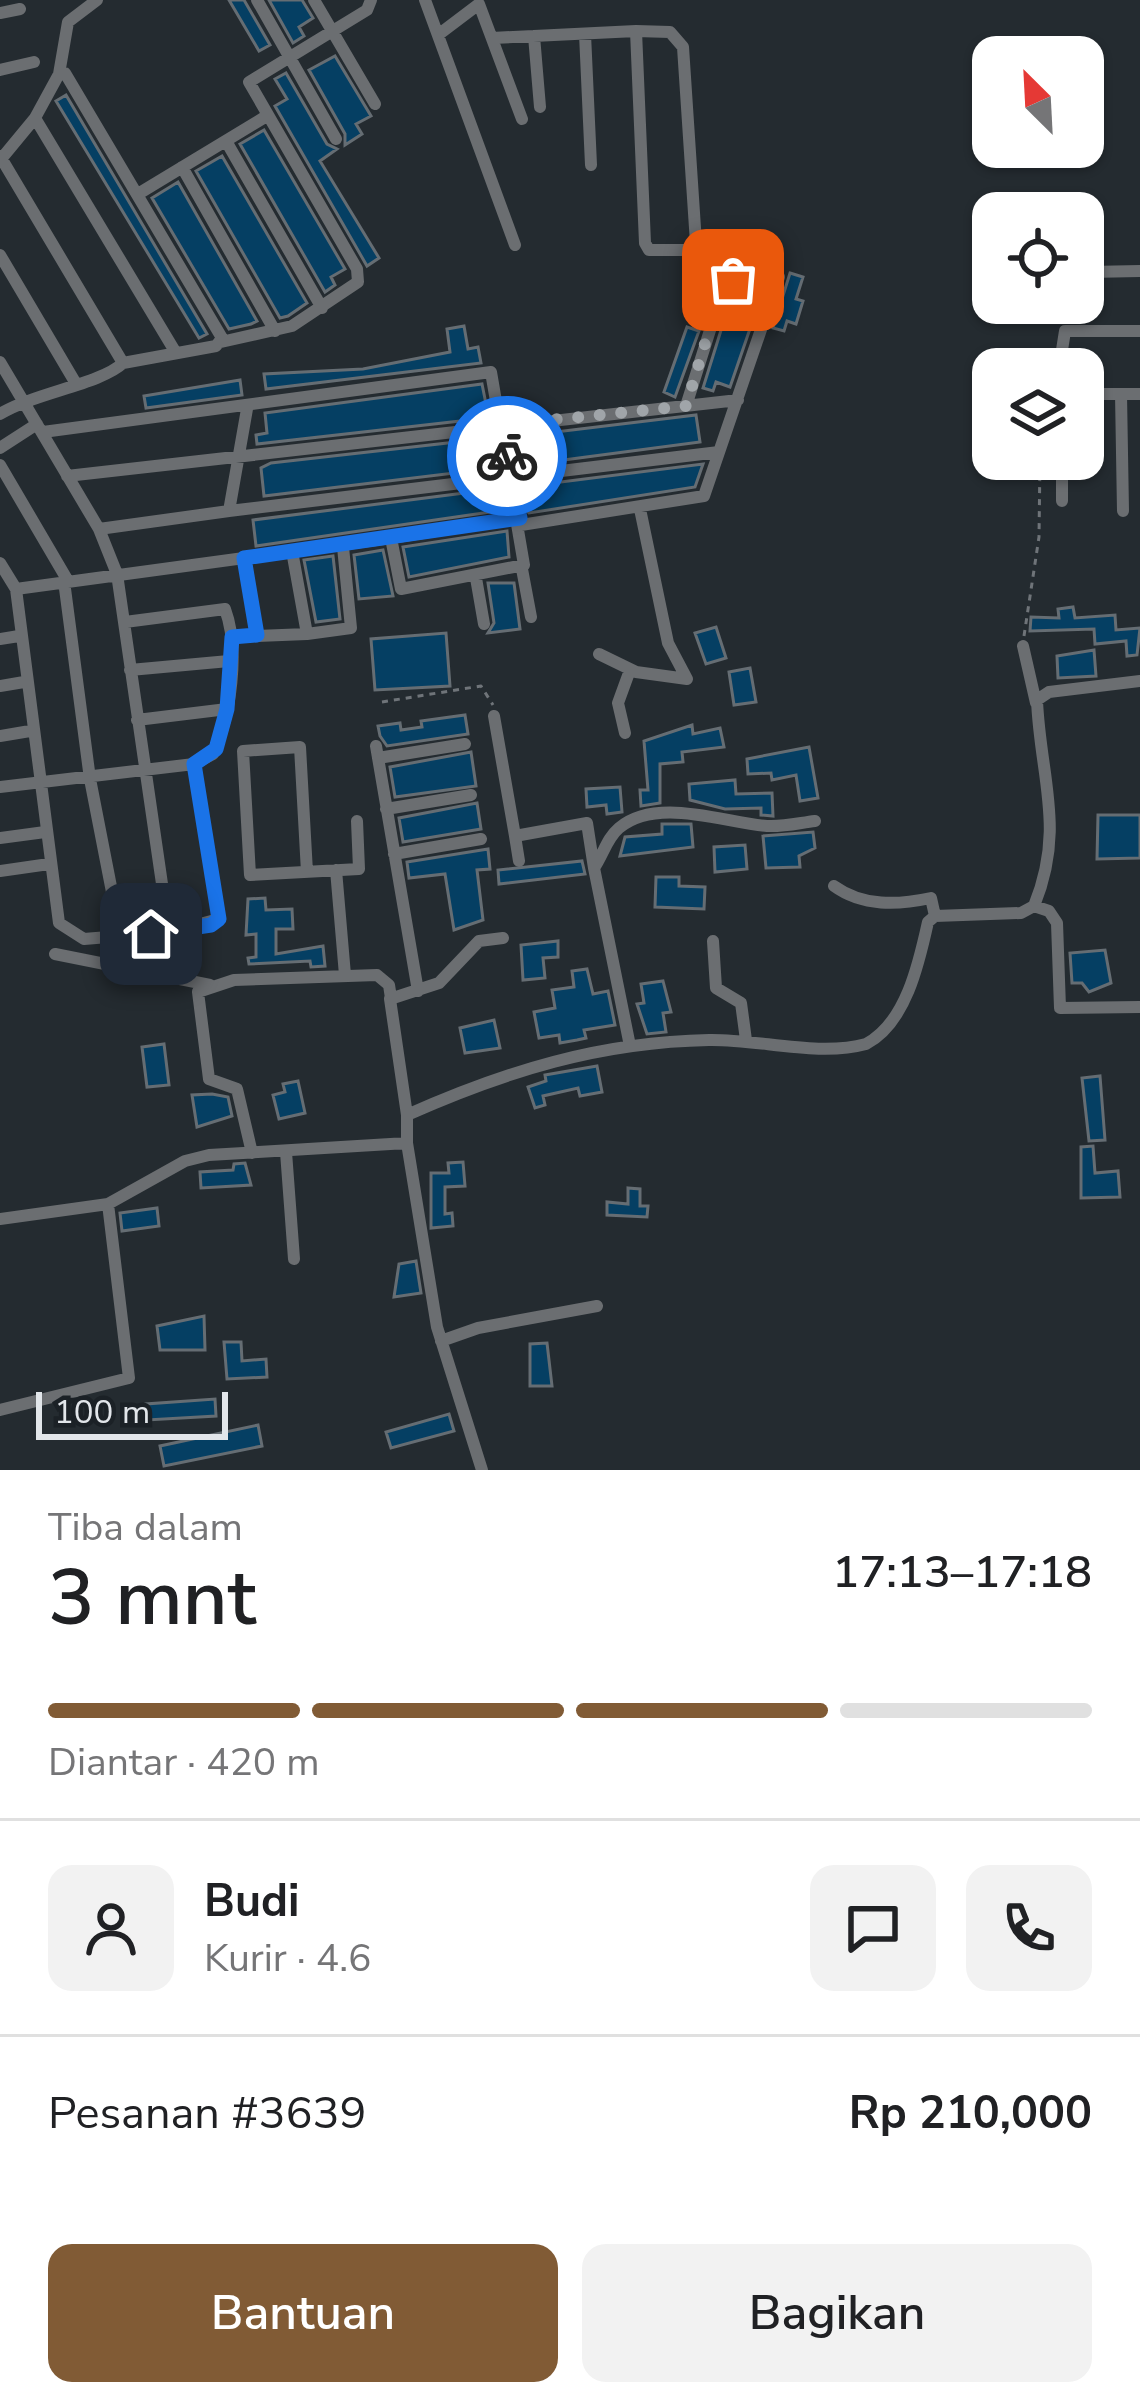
<!DOCTYPE html>
<html lang="id">
<head>
<meta charset="utf-8">
<style>
  body { margin:0; font-family:"Nunito Sans",sans-serif; background:#f2f2f2; color:#202124; height:100vh; display:flex; flex-direction:column; font-size:45px; white-space:nowrap }
  * { box-sizing:border-box; margin:0 }
  p { font-size:39px; color:#757577 }
  .icon { flex:none; width:66px; height:66px; fill:none; stroke:currentColor; stroke-width:2; stroke-linecap:round; stroke-linejoin:round }
  .map { position:relative; height:1470px; overflow:hidden }
  .drawer { display:flex; flex-direction:column; background:#fff; flex:1 }
  .drawer>* { flex:none }
  .needle { width:78px; rotate:336deg }
  .tools { position:absolute; left:972px; top:36px; display:grid; gap:24px }
  .tools a { display:grid; place-items:center; width:132px; height:132px; border-radius:24px; background:#fff; box-shadow:0 3px 9px #0004; font-size:60px }
  .scale { position:absolute; left:36px; bottom:30px; width:192px; box-sizing:border-box; padding-left:12px; border:6px solid #e2e6ea; border-top:0; font-size:33px; line-height:42px; white-space:nowrap; color:#e2e6ea; -webkit-text-stroke:9px #1b2126; paint-order:stroke }
  .pin { position:absolute; display:grid; place-items:center; width:102px; height:102px; color:#fff; margin:-51px; border-radius:24px; box-shadow:0 6px 18px #0006 }
  .courier { position:absolute; display:grid; place-items:center; width:120px; height:120px; margin:-60px; border:9px solid #1a73e8; border-radius:50%; background:#fff; color:#222; box-shadow:0 3px 15px #0007 }
  .head em { font-style:normal; font-weight:600 }
  .head div { display:flex; flex-direction:column-reverse }
  .head { display:flex; align-items:center; justify-content:space-between; height:204px; padding:0 48px }
  h1 { font-size:78px; font-weight:600; line-height:90px }
  .bar { display:grid; grid-template-columns:repeat(4,1fr); gap:18px 12px; align-content:center; height:144px; padding:0 48px }
  .bar i { height:15px; border-radius:9px; background:#e0e0e0 }
  .bar .on { background:#815b35 }
  .bar p { grid-column:span 4 }
  .line { display:flex; align-items:center; gap:30px; padding:0 48px; border-top:3px solid #e0e0e0 }
  .line div { flex:1 }
  .round { display:grid; place-items:center; flex:none; width:126px; height:126px; border-radius:24px; background:#f2f2f2 }
  .action { display:flex; gap:24px; margin-top:auto; padding:24px 48px }
  .action a { flex:1; height:138px; border-radius:24px; background:#815b35; color:#fff; font-size:48px; font-weight:600; line-height:138px; text-align:center }
  .action a+a { background:#f2f2f2; color:#202124 }
  .map>svg:first-child { display:block }
  .building { fill:#053f63; stroke:#656d73; stroke-width:3 }
  .lines { fill:none; stroke-linecap:round; stroke-linejoin:round }
  .path { stroke:#6f7479; stroke-width:3; stroke-dasharray:6 6; stroke-linecap:butt }
  .minor { stroke:#6b6e71; stroke-width:12 }
  .done { stroke:#a0a5a9; stroke-width:12; stroke-dasharray:0 21.6 }
  .route { stroke:#1a73e8; stroke-width:15 }
</style>
</head>
<body>
<div class="map">
<svg width="1140" height="1470" viewBox="0 0 1140 1470">
  <rect width="100%" height="100%" fill="#242b30"/>
  <path class="building" d="M229,0h15l26,45 -11,6z
    M269,0h33l11,18 -14,9 5,9 -11,7z
    M335,56l36,60 -15,8 6,10 -17,11v-11l-36,-64z
    M286,73l41,71 10,5 -17,12 59,97 -12,8 -92,-160 12,-7 -12,-20z
    M66,95l141,239 -8,4 -143,-237z
    M264,130l81,139 -14,8 4,8 -10,7 -85,-148z
    M222,156l85,147 -19,13 -8,2 -84,-147z
    M178,182l79,139 -6,3 -22,5 -77,-131z
    M790,273l13,4 -7,22 7,2 -7,23 -9,-3 -3,10 -11,-3z
    M765,285l-35,102 -14,-5 -3,9 -10,-3 29,-93z
    M464,326l4,23 10,-2 3,16 -215,26 -2,-15 99,-5 87,-17 -3,-23z
    M687,327l12,4 -24,66 -11,-5z
    M240,380l2,15 -96,13 -2,-12z
    M482,384l6,30 -10,5 -221,25 -1,-9 11,-2 -2,-20z
    M696,415l4,27 -182,24 -4,-29z
    M492,438l4,30 -232,28 -3,-28 10,-5z
    M703,464l-8,23 -166,26 -4,-4 -4,-22z
    M488,490l2,13 12,-1 2,8 -248,36 -3,-26z
    M507,531l2,26 -100,20 -6,-30z
    M383,550l10,46 -34,3 -5,-44z
    M333,556l7,63 -24,3 -12,-62z
    M488,583h26l6,46 -32,4 6,-10z
    M1073,607l2,11 40,-3 1,15 24,-2 -3,27 -10,1 -1,-15 -31,3 -1,-15 -64,2 1,-14 28,1 -1,-9z
    M716,627l10,31 -20,6 -11,-31z
    M446,633l4,53 -75,4 -4,-51z
    M1094,650l2,26 -38,2 -1,-22z
    M750,668l6,34 -22,3 -5,-33z
    M465,715l3,19 -81,12 -7,-10 -2,-10 22,-3 1,7 21,-3 -1,-6z
    M692,725l1,9 27,-6 4,19 -42,5 1,10 -23,2v39l-19,3 -1,-16h8l-4,-49z
    M809,747l9,51 -18,3 -4,-26 -24,5 -1,-7 -23,1 -1,-15z
    M471,752l5,34 -81,11 -5,-30z
    M735,780l1,14 36,-1 1,23 -12,-1v-7l-36,1 -35,-9 -1,-16z
    M620,787l2,25 -15,2 -1,-9 -19,2 -1,-18z
    M477,803l4,26 -78,13 -4,-24z
    M1098,815h42v43l-43,1z
    M662,824h29l2,23 -73,9 5,-19 37,-3z
    M813,832l2,16 -16,8 1,11 -34,1 -3,-32z
    M745,845l2,24 -32,3 -1,-25z
    M488,849l2,20 -13,1 6,50 -29,10 -9,-56 -36,4 -2,-16z
    M582,861l3,13 -86,10 -1,-14z
    M656,877h23v9l26,1 -1,22 -49,-2z
    M265,898l1,12 26,-1 1,20h-17v25l47,-8 2,20 -14,1 -1,-6 -61,3 -1,-6 8,-1v-23l-10,1 2,-36z
    M558,941v16l-15,1 2,20 -22,2 -2,-35z
    M1105,950l6,33 -22,9 -7,-9h-10l-2,-30z
    M587,969l6,25 15,-3 7,34 -31,5 2,8 -9,2 -17,3 -1,-8 -20,3 -5,-26 21,-4 -3,-18 22,-3 -2,-16z
    M663,981l8,31 -8,1 3,19 -19,2 -10,-30 7,-1 -3,-19z
    M494,1020l6,28 -35,5 -5,-25z
    M164,1044l5,41 -22,2 -5,-40z
    M597,1066l5,26 -22,4 -2,-8 -35,8 2,9 -10,3 -7,-21 18,-6 -1,-6z
    M1100,1076l5,64 -16,1 -7,-63z
    M298,1081l7,32 -26,6 -6,-24 12,-3 -2,-8z
    M212,1094l16,3 4,19 -35,11 -5,-32z
    M1093,1146l2,27 23,-2 2,26 -39,1v-51z
    M463,1162l2,24 -20,1v27l7,-1 1,13 -22,2v-55h18l-1,-10z
    M245,1163l6,22 -50,3 -1,-16 33,-2 1,-6z
    M628,1188l12,1v17h8l-1,11 -40,-2v-13l21,2z
    M157,1208l2,18 -37,5 -2,-18z
    M416,1261l5,32 -27,4 5,-33z
    M204,1316l1,34h-45l-3,-24z
    M224,1342h17l1,19 24,-2 1,18 -40,2z
    M547,1343l5,43h-22v-42z
    M215,1399l1,17 -69,4 -1,-16z
    M449,1414l5,17 -63,17 -5,-16z
    M258,1425l4,21 -98,20 -4,-20z"/>
  <g class="lines">
    <path class="path" d="M1024,636l15,-99 1,-78
      M382,702l99,-16 12,19"/>
    <path class="minor" d="M257,0l79,139
      M314,0l61,104
      M425,0l90,245
      M0,13l20,-4
      M636,31l34,1 13,15 13,196 -5,7h-42l-4,-7z
      M585,34l6,131
      M438,35l41,-31 43,115
      M534,36l6,71
      M492,38l144,-7
      M0,70l34,-8
      M59,74l9,-52 29,-22
      M35,118l141,235
      M226,141l96,167
      M0,156l123,207c-22,21 -89,30 -123,51
      M2,158l33,-40 24,-44 6,-1 157,265 -6,8 -93,17
      M182,167l93,164
      M138,194l127,-77
      M691,250l42,30
      M0,255l75,127
      M1089,272l51,-1
      M221,342l71,-16 66,-44 -1,-13 -108,-187 118,-72 4,-10
      M0,362l99,167 18,45 52,358 -85,7 -25,-16 -43,-334 -16,-26
      M1059,369l6,-38h75
      M1083,394h57
      M1121,394l2,117
      M0,448l37,-24
      M1062,459v42
      M0,465l68,116
      M67,476l671,-76
      M229,511l490,-59
      M521,525l183,-29 75,-219 -3,-6 -52,15 -38,120
      M99,529l130,-18 18,-102
      M391,538l129,-20
      M522,569l9,48
      M476,578l8,46
      M64,581l26,198 31,159
      M16,589l375,-51 10,51 123,-24 -33,-193 -448,60
      M307,634l44,-6 -8,-81
      M257,636l50,-2 -15,-83
      M233,637l24,-1 -12,-78
      M0,639l19,-3
      M1023,646l13,57
      M599,654l37,18 51,7 -19,-36 -28,-134
      M130,670l99,-9
      M0,686l24,-4
      M494,716l21,120 72,-13 7,45
      M137,720l90,-11
      M625,733l-7,-30 12,-33
      M0,736l30,-5
      M376,746l42,245
      M378,758l87,-14
      M0,787l194,-23 19,-10c18,-38 27,-105 12,-145l-100,13
      M386,809l85,-14
      M515,836l4,25
      M0,838l45,-6
      M394,854l87,-15
      M336,870l9,105
      M0,871l49,-7
      M307,872l-7,-125 -57,4 7,124 109,-6 -2,-48
      M834,886c29,21 64,19 97,12l4,18
      M1034,906c32,-78 6,-129 3,-206l12,-8 91,-11
      M169,932l50,-13 -25,-155
      M713,941l3,47 25,15 5,37
      M55,954l155,31
      M630,1046l-36,-178c9,-13 13,-30 25,-40 38,-32 106,-5 148,-2 16,1 32,-3 48,-5
      M407,1115l-17,-116 49,-16 40,-42 24,-3
      M407,1143l30,184 45,143
      M286,1152l8,107
      M252,1153l-15,-64 -28,-10 -11,-87 36,-12 143,-5 12,10 2,13
      M0,1219l108,-15 77,-43 24,-6 198,-12v-28c99,-44 193,-73 302,-75 50,-1 109,17 157,4 40,-21 53,-81 62,-122l7,-6 86,-3 13,-7 15,5 8,12 3,85 80,-1
      M441,1341l37,-13 119,-22
      M0,1410l129,-32 -21,-174"/>
  </g>
  <g class="lines">
    <path class="done" d="M507,456l-5,-31 184,-19 35,-115 12,-11"/>
    <path class="route" d="M151,934l60,-9 8,-6 -25,-155 22,-15 11,-40 5,-72 25,-2 -13,-77 276,-40 -13,-62"/>
  </g>
</svg>
<div class="tools">
<a><svg class="needle" viewBox="-14 -14 28 28"><path d="M0-13l5 13h-10z" fill="#e53935"/><path d="M0 13l5-13h-10z" fill="#757577"/></svg></a>
<a><svg class="icon" aria-label="locate" viewBox="0 0 24 24"><circle cx="12" cy="12" r="6"/><path d="M12 2v4M12 18v4M2 12h4M18 12h4"/></svg></a>
<a><svg class="icon" aria-label="layers" viewBox="0 0 24 24"><path d="M12 4l9 5-9 5-9-5zM3 14l9 5 9-5"/></svg></a>
</div>
<div class="scale">100 m</div>
<div class="pin" style="left:733px;top:280px;background:#ea580c"><svg class="icon" aria-label="bag" viewBox="0 0 24 24"><path d="M5 8h14l-1 12H6zM9 8a3 3 0 0 1 6 0"/></svg></div>
<div class="pin" style="left:151px;top:934px;background:#1f2937"><svg class="icon" aria-label="home" viewBox="0 0 24 24"><path d="M3 11l9-7 9 7M6 9v11h12V9"/></svg></div>
<div class="courier" style="left:507px;top:456px"><svg class="icon" aria-label="bike" viewBox="0 0 24 24"><circle cx="6" cy="16" r="4"/><circle cx="18" cy="16" r="4"/><path d="M6 16l4-8h5l3 8M10 8l3 8H6M13 5h3"/></svg></div>
</div>
<section class="drawer">
<div class="head"><div><h1>3 mnt</h1><p>Tiba dalam</p></div><em>17:13–17:18</em></div>
<div class="bar"><i class="on"></i><i class="on"></i><i class="on"></i><i></i><p>Diantar · 420 m</p></div>
<div class="line" style="height:216px"><a class="round"><svg class="icon" aria-label="person" viewBox="0 0 24 24"><circle cx="12" cy="8" r="4"/><path d="M4 21q1-7 8-7t8 7"/></svg></a><div><b>Budi</b><p>Kurir · 4.6</p></div><a class="round"><svg class="icon" aria-label="chat" viewBox="0 0 24 24"><path d="M4 5h16v11H9l-5 4z"/></svg></a><a class="round"><svg class="icon" aria-label="phone" viewBox="0 0 24 24"><path d="M5 4h4l2 5-3 2q2 4 5 5l2-3 5 2v4C11 20 4 13 5 4z"/></svg></a></div>
<div class="line" style="height:156px"><div>Pesanan #3639</div><b>Rp 210,000</b></div>
<div class="action"><a>Bantuan</a><a>Bagikan</a></div>
</section>
</body>
</html>
